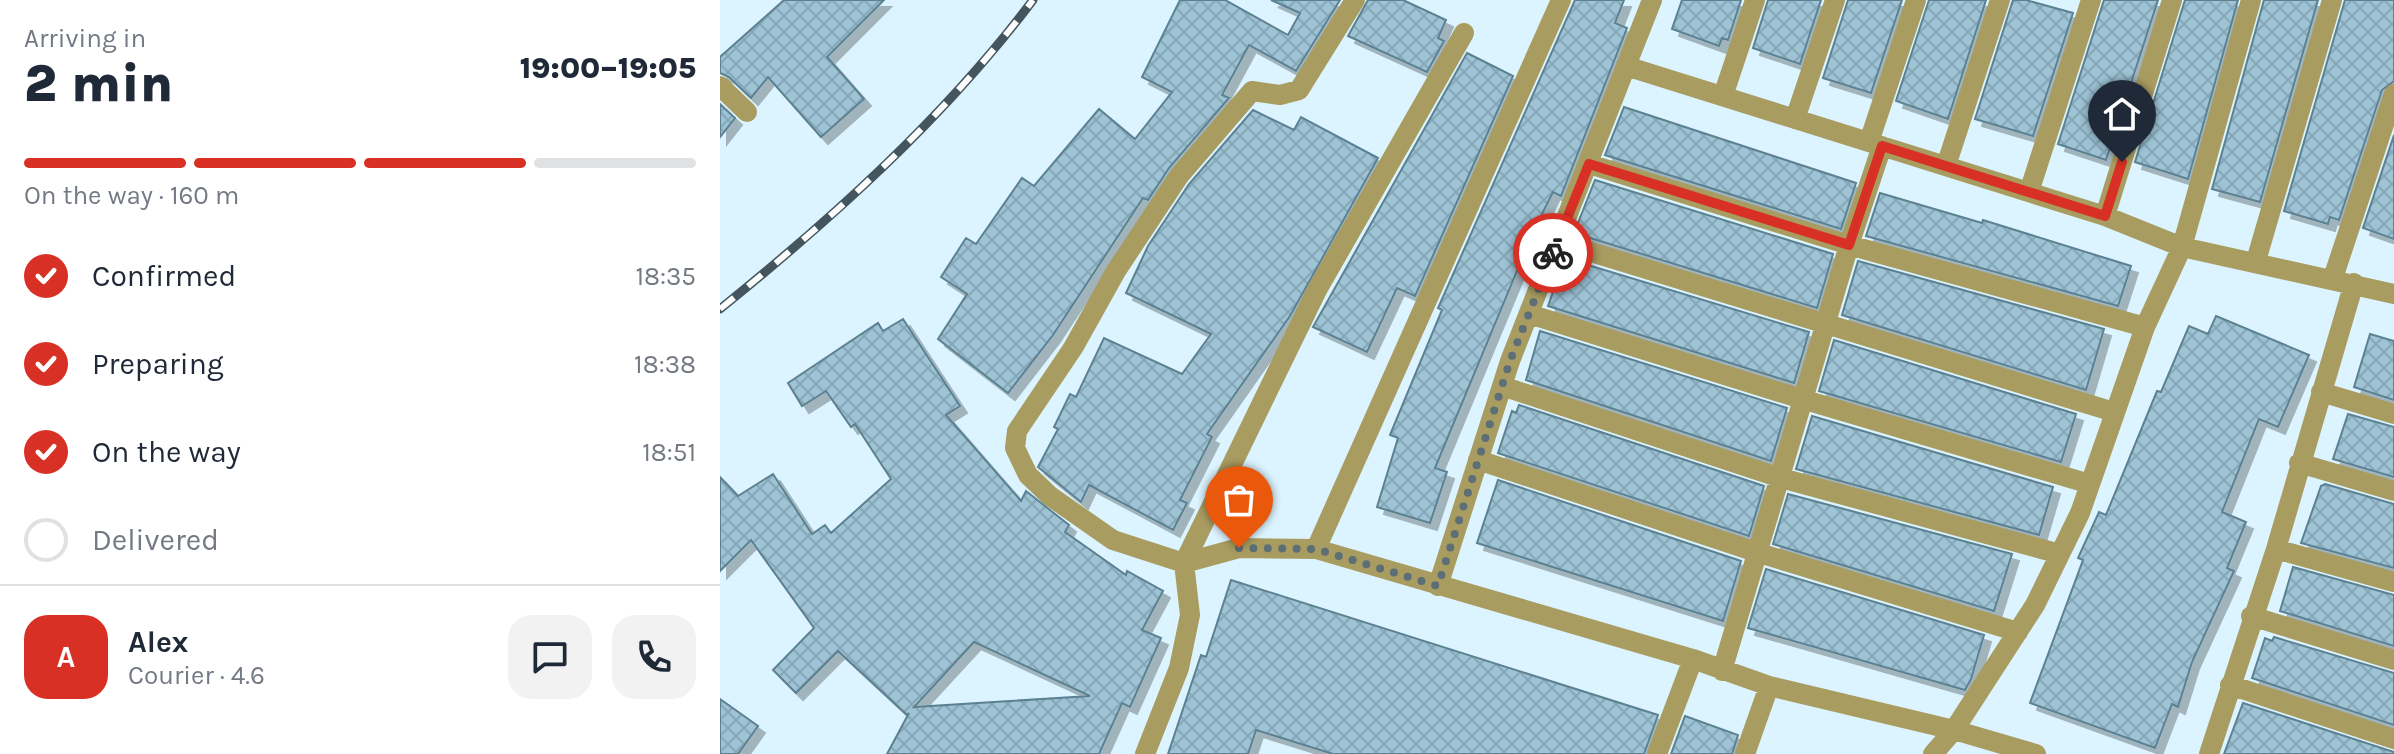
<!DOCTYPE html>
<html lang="en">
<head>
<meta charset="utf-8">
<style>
  body { margin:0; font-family:Karla,sans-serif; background:#f2f2f3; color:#1f2937; height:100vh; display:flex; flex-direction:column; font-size:30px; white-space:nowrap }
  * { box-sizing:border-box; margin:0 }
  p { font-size:26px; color:#747a83 }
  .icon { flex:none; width:44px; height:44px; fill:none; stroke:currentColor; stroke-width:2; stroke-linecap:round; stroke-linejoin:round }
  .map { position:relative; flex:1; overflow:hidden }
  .sheet { display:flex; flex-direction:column; background:#fff; width:720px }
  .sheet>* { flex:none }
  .pin { position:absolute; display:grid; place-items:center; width:68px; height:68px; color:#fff; margin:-82px -34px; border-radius:50% 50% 50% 0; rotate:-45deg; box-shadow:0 0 8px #0007 }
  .pin .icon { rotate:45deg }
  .courier { position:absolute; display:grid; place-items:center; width:80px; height:80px; margin:-40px; border:6px solid #d93025; border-radius:50%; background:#fff; color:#222; box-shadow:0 2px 10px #0007 }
  .overview em { font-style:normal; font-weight:800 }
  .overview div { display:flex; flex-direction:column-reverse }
  .overview { display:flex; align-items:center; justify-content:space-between; height:136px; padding:0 24px }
  h1 { font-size:52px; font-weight:800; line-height:60px }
  .bar { display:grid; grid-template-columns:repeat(4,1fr); gap:12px 8px; align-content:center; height:96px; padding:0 24px }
  .bar i { height:10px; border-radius:6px; background:#e0e1e3 }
  .bar .current { background:#d93025 }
  .bar p { grid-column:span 4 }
  .line { display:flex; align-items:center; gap:20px; padding:0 24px; border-top:2px solid #e0e1e3 }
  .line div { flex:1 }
  .round { display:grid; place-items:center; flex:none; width:84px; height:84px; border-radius:24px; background:#f2f2f3 }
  ol { padding:0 24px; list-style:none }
  li { display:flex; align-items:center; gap:24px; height:88px }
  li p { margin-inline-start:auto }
  li .icon { padding:8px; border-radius:50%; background:#d93025; color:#fff; stroke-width:4 }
  li:last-child { color:#747a83 }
  li i { width:44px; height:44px; border:4px solid #e0e1e3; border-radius:50% }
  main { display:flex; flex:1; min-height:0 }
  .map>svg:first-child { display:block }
  .building { fill:url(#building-cross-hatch); stroke:#5c8191; stroke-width:2; fill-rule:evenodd; filter:url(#shadow) }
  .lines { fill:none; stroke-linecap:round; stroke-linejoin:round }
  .minor { stroke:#a99c60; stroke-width:20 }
  .rail-casing { stroke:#44555d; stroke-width:9 }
  .rail { stroke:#fdfdfd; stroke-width:6; stroke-dasharray:18; stroke-linecap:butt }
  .done { stroke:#5c6e76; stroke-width:8; stroke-dasharray:0 14.4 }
  .route { stroke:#d93025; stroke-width:10 }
</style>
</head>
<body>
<main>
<section class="sheet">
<div class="overview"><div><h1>2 min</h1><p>Arriving in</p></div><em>19:00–19:05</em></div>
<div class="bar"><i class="current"></i><i class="current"></i><i class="current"></i><i></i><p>On the way · 160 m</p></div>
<ol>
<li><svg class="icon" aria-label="check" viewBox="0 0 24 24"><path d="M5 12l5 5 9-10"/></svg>Confirmed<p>18:35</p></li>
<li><svg class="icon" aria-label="check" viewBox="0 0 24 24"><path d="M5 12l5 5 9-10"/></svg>Preparing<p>18:38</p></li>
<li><svg class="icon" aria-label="check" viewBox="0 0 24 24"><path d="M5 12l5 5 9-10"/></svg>On the way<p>18:51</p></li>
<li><i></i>Delivered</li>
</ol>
<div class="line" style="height:144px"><b class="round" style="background:#d93025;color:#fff">A</b><div><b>Alex</b><p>Courier · 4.6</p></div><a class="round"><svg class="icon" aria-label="chat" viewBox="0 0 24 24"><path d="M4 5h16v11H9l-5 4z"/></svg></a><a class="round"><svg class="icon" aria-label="phone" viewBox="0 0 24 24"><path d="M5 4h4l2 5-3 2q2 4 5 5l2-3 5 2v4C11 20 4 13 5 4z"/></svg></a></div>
</section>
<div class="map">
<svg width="1674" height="754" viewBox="0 0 1674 754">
  <defs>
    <pattern id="building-cross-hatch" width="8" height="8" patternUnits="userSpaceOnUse" patternTransform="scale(2)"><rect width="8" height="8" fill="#9dc3d5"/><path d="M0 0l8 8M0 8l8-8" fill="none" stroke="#86a7b7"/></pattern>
    <filter id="shadow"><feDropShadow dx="7" dy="7" stdDeviation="0" flood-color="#0004"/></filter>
  </defs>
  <rect width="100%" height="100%" fill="#dcf4ff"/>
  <path class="building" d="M64,0h100l-57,57 37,42 -43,38 -53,-60 -17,21 -22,-21 -9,-4v-16z
    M460,0h45l63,35 12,-22 -29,-13h69l-44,71 -47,-26 -27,50 7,3 -60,70 -21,32 -5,-2 -90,137 -45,58 -70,-54 29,-45 -26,-17 25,-39 10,6 46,-66 12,8 65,-77 36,30 37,-47 -30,-15z
    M648,0h35l43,20 -8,18 6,3 -17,31 -79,-36z
    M855,0h49l-9,23 12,5 -66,168 -8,-4 -19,38 -99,238 12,4 -17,51 -53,-16 21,-69 -8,-3 52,-125 -4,-2z
    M962,0h59l-13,40 -6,-2 -3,8 -47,-17z
    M1048,0h53l-21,64 -47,-16z
    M1128,0h54l-31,93 -48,-15z
    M1209,0h57l-38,119 -52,-18z
    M1293,0h13l47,13 -40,123 -58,-17z
    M1384,0h54l-52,160 -48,-16z
    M1465,0h53l-50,179 -53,-17z
    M1544,0h54l-58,202 -48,-13z
    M1625,0h49v81l-12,9 -43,130 -9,-3 -2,7 -44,-13z
    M747,53l46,23 -98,220 -18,-8 -30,64 -54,-25z
    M0,104l15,14 -15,19z
    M904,107l232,76 -15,46 -236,-74z
    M533,110l41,20 7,-13 77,41 -88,158 -83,118 5,3 -32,63 7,3 -14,27 -84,-45 -8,17 -43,-35 20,-38 -4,-2 16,-33 6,3 28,-59 78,36 29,-40 -85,-41 22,-47 41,-62z
    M1674,135v104l-31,-11z
    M875,180l238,74 -16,54 -243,-75z
    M1160,193l102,30 1,-3 148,46 -13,40 -252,-70z
    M845,258l244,74 -15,51 -246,-77z
    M1138,261l246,68 -18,61 -244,-75z
    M1496,316l93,39 -31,72 -19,-8 -37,93 24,10 -19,46 7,3 -42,91 -14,45 -6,-3 -17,44 -125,-45 53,-143 -5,-2 21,-46 7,3 51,-124 4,1 28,-66 19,8z
    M183,319l57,87 -14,9 75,86 5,-10 43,34 -4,7 61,43 1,-4 36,20 -21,39 19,8 -31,69 -8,-4 -23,51h-212l22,-41 -2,2 -69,-64 -42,42 -23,-23 41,-42 -63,-88 -31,31v-94l18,19 35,-22 39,60 13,-9 6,8 60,-54 -36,-55 -4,3 -25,-36 -24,15 -14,-23 90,-60 5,8zM254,642l116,54 -176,11z
    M820,331l247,77 -16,53 -245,-81z
    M1650,334l24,7v59l-40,-13z
    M1114,340l242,74 -15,48 -242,-71z
    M799,405l245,81 -15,50 -251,-83 14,-42 4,2z
    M1628,414l46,13v50l-61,-18z
    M1092,416l241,71 -14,48 -243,-66z
    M778,480l243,81 -18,60 -246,-78z
    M1605,484l69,20v64l-93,-25 20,-57z
    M1068,494l224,60 -18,57 -221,-67z
    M1573,567l101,28v51l-114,-35z
    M1046,569l218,66 -13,44 -6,11 -217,-62z
    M511,580l427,135 -14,39h-311l-77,-24 -8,24h-80l33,-99 5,2z
    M1554,637l120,36v52l-142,-47 13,-40 7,3z
    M0,699l38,27 -20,28h-18z
    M1523,703l151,49v2h-170z
    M965,716l53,19 -6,19h-61z"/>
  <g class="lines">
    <path class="minor" d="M909,67l476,149 77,31 212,47
      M0,86l27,26
      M1003,96l32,-96
      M1075,119l40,-119
      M1149,142l47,-142
      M869,164l260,81 296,82
      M1226,166l54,-166
      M1309,192l62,-192
      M1385,216l67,-216
      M838,242l556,170
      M1536,261l76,-261
      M1613,278l61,-184
      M809,314l276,86 285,84
      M782,386l279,92 279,76
      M1601,392l73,22
      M758,460l281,93 259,79
      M1579,463l95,28
      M596,549l245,-549
      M1556,549l118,33
      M464,563l55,-15 77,1 377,110 76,27 185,44 82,24
      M464,563l133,-273 147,-257
      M718,586l72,-225 142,-361
      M1531,616l143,44
      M1002,671l127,-426 33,-99
      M1510,685l164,54
      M425,754l34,-86 11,-53 -6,-52 -71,-23 -63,-44 -22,-21 -13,-27 2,-17 56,-83 43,-77 63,-95 73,-85 28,4 19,-5 56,-90
      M937,754l36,-95
      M1025,754l24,-68
      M1213,754l21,-24 81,-125 45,-92 65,-186 37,-80 69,-247
      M1489,754l67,-205 78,-266"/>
    <defs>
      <path id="rail" d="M0,309c114,-92 225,-192 313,-309"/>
    </defs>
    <use href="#rail" class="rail-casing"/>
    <use href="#rail" class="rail"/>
  </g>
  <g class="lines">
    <path class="done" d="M519,548l77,1 122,37 72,-225 43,-108"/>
    <path class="route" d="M833,253l36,-89 260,81 33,-99 223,70 17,-54"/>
  </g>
</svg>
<div class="pin" style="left:519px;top:548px;background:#ea580c"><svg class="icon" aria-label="bag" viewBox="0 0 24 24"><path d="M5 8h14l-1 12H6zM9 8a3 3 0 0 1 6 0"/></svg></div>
<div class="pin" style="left:1402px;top:162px;background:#1f2937"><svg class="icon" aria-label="home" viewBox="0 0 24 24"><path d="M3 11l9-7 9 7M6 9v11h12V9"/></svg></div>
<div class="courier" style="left:833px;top:253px"><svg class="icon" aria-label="bike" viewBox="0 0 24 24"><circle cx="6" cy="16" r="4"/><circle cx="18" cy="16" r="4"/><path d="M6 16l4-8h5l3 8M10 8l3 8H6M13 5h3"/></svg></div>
</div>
</main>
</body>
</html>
